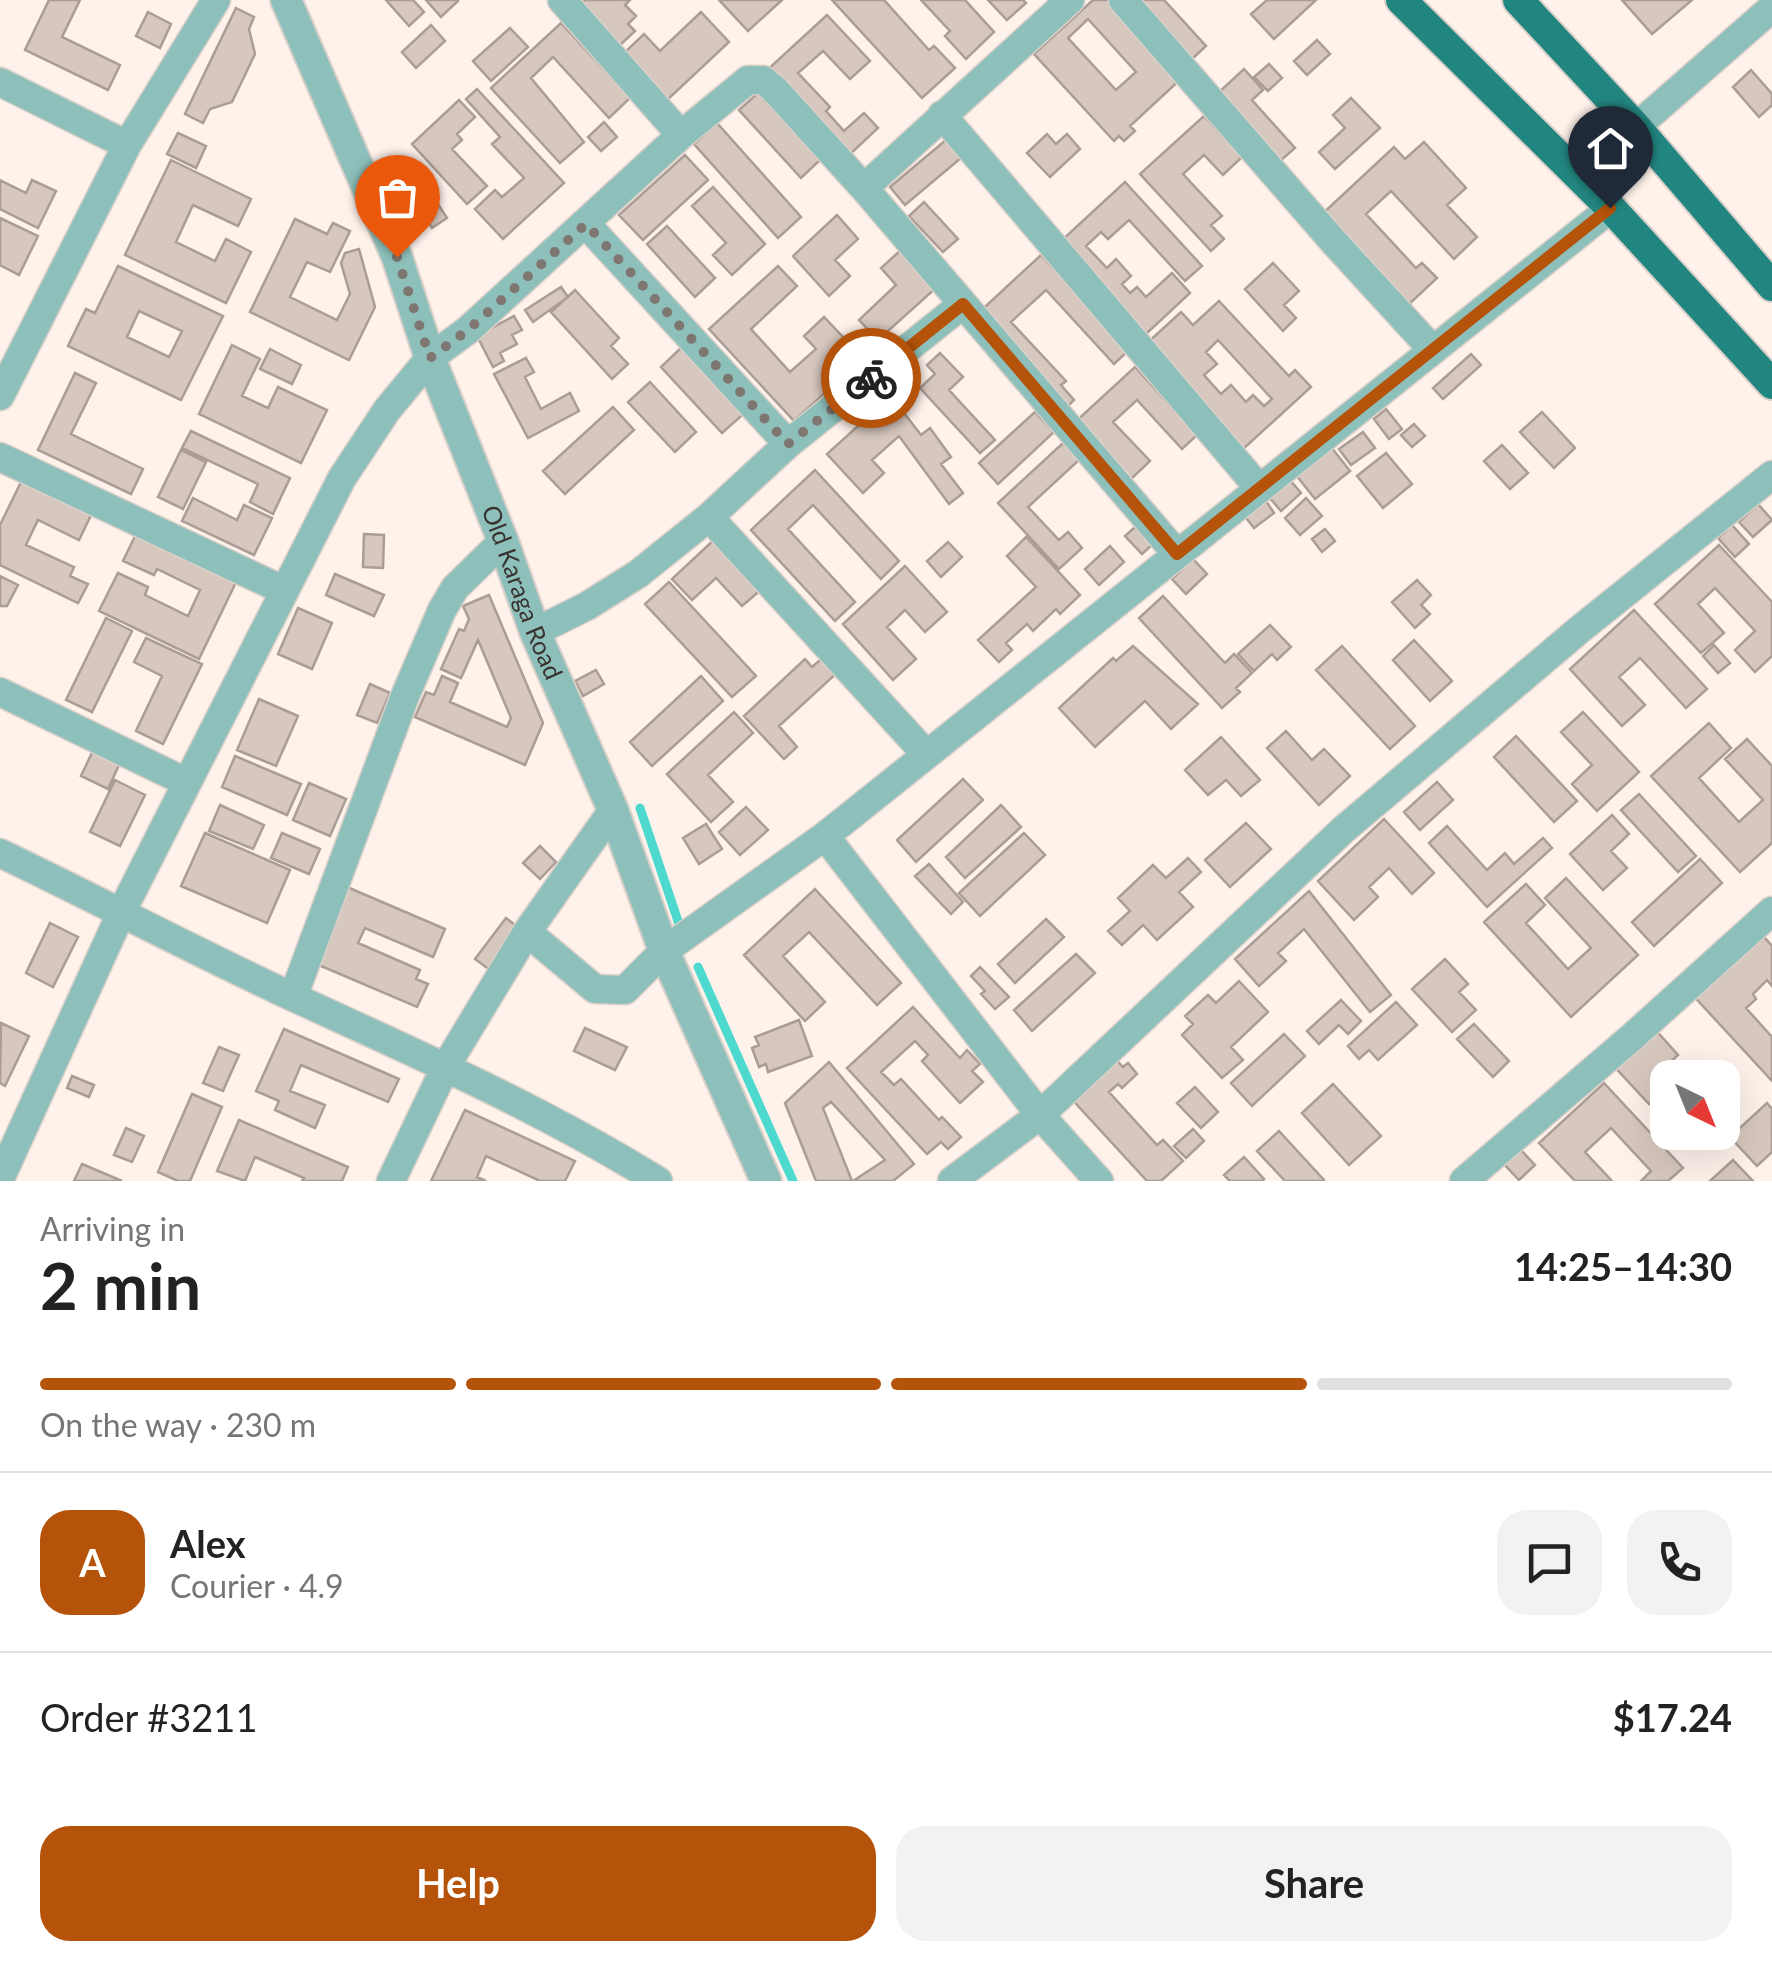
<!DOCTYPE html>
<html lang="en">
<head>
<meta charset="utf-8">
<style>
  body { margin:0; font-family:Lato,sans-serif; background:#f2f2f2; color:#222; height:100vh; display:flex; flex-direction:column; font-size:38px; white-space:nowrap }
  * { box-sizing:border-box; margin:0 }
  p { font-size:32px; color:#767676 }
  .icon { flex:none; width:55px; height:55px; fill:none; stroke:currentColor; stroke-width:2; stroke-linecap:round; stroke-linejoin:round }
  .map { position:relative; height:1181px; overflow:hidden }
  .drawer { display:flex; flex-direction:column; background:#fff; flex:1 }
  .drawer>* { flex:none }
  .needle { width:65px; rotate:137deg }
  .fabs { position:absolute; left:1650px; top:1060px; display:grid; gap:20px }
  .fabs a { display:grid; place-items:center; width:90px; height:90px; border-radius:20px; background:#fff; box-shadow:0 10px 40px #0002; font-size:50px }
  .pin { position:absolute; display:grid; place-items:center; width:85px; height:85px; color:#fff; margin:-102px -42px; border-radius:50% 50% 50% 0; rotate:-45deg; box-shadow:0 0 10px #0007 }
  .pin .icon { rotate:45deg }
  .courier { position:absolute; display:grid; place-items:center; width:100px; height:100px; margin:-50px; border:8px solid #b45309; border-radius:50%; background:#fff; color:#222; box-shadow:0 2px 12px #0007 }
  .head em { font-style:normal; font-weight:700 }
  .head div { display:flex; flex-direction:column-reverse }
  .head { display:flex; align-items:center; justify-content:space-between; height:170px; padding:0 40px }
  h1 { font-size:65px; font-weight:700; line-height:75px }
  .bar { display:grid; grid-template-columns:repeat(4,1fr); gap:15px 10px; align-content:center; height:120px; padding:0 40px }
  .bar i { height:12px; border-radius:8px; background:#e0e0e0 }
  .bar .active { background:#b45309 }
  .bar p { grid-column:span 4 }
  .line { display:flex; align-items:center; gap:25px; padding:0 40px; border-top:2px solid #e0e0e0 }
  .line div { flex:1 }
  .round { display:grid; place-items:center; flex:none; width:105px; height:105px; border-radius:30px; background:#f2f2f2 }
  .primary-button { display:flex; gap:20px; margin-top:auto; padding:20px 40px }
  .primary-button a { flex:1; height:115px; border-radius:30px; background:#b45309; color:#fff; font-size:40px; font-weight:700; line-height:115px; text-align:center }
  .primary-button a+a { background:#f2f2f2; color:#222 }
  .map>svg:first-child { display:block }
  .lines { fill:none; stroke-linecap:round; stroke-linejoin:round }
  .stream { stroke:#4ed9cf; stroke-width:9 }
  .building { fill:#d7c8bf; stroke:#ab9d95; stroke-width:2.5; fill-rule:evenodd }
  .minor-casing { stroke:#dbd0c9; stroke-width:31 }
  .tertiary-casing { stroke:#dbd0c9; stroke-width:34 }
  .trunk-casing { stroke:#dbd0c9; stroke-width:34 }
  .minor { stroke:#8ec0bb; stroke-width:28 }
  .tertiary { stroke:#8ec0bb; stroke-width:30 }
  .trunk { stroke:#228680; stroke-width:30 }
  .done { stroke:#7e7671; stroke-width:10; stroke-dasharray:0 18 }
  .route { stroke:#b45309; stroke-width:12 }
  .labels { text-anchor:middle; stroke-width:9; stroke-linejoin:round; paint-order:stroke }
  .street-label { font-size:25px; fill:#393330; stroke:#fff }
</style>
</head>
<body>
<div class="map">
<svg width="1772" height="1181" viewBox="0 0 1772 1181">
  <rect width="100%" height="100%" fill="#fef2eb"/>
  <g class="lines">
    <path class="stream" d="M640,808l41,122
      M698,967l95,214"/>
  </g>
  <path class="building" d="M49,0h31l-18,37 58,28 -12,25 -83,-40z
    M386,0h27l11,12 -15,14z
    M426,0h31l1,1 -17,16z
    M585,0h45l-5,5 11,11 -8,8 7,7 -18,17 -39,-42z
    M719,0h63l-34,31z
    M832,0h52l45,50 5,-4 21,22 -33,30z
    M921,0h44l29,32 -28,27 -21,-23 5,-5z
    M988,0h35l3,3 -19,17z
    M1093,0h17l72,78 -52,48 5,5 -11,10 -5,-5 -5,5 -80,-87zM1088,19l48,53 -20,18 -48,-52z
    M1132,0h32l42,46 -17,16z
    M1267,0h49l-42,39 -23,-25z
    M1622,0h70l-40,34z
    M236,8l18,9 -5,12 6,25 -23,48 -22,7 -7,14 -18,-9z
    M148,12l23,12 -11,24 -24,-12z
    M701,12l28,30 -64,60 -43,-47 22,-21 16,17z
    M827,15l43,46 -20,18 -27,-28 -25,22 32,34 -4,4 18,20 20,-18 14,15 -33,31 -80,-87z
    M561,23l69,75 -21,20 -56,-61 -22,21 53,64 -24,21 -69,-75z
    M431,25l14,16 -29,27 -14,-16z
    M510,28l18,19 -37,34 -18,-20z
    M1317,40l13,14 -23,21 -13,-14z
    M1269,64l13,14 -14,13 -14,-14z
    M1244,69l19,21 -11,10 43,48 -15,13 -63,-67z
    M1751,70l21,24v11l-13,12 -26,-30z
    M477,89l87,94 -61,56 -28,-30 20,-19 7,7 22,-19 -32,-34 8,-7 -34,-38z
    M758,93l62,67 -19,18 -62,-68z
    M1351,98l29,30 -45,41 -16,-17 26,-24 -12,-13z
    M459,100l16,17 -18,17 5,6 -10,9 35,37 -20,18 -55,-60z
    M1204,116l38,41 -19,18 -19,-20 -21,19 39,42 -11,9 13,14 -13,12 -71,-77z
    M604,122l13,15 -16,14 -13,-14z
    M717,123l84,94 -23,21 -84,-94z
    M178,133l28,13 -10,22 -29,-14z
    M953,134l15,18 -63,53 -15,-18z
    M1047,134l9,10 11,-10 13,15 -30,28 -23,-24z
    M1424,142l42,46 -19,17 30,32 -23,22 -63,-68 -25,23 50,54 6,-5 15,15 -32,30 -85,-92 74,-69 11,12z
    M685,155l23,25 -65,60 -24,-25z
    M171,160l80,39 -13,27 -45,-21 -17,37 39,19 11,-22 25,13 -25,51 -101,-48z
    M0,180l26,13 6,-13 24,11 -18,37 -38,-19z
    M1125,182l77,84 -17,15 -56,-61 -21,19 -7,-7 -15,14 21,22 9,-9 15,17 -9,8 8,9 7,-6 9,10 26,-24 18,20 -44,41 -85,-93z
    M713,187l52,57 -33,31 -19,-20 13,-12 -34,-37z
    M434,198l13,20 -15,10 -12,-21z
    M924,202l34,37 -15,13 -34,-36z
    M837,215l21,24 -23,21 15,16 -21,20 -36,-40z
    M0,218l38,18 -19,39 -19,-10z
    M295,219l32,15 6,-11 17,8 -20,41 -23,-10 -17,35 47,23 13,-26 -9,-31 4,-10 14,-4 16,58 -26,53 -99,-48z
    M667,226l48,52 -20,19 -48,-53z
    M902,249l35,38 -59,53 -19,-20 37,-35 -15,-17z
    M1041,255l88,95 -15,14 -68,-74 -35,32 55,59 -5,4 13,15 -11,11 -88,-95z
    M1273,263l26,28 -15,14 12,13 -13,13 -38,-42z
    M118,266l105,50 -42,84 -113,-54 18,-37 9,4zM139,311l43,20 -13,26 -42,-20z
    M778,266l19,20 -46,43 39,43 26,-23 -12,-13 20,-19 39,41 -69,63 -85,-92z
    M561,287l7,10 -35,25 -8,-12z
    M575,290l44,48 -8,8 17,18 -16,15 -61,-67z
    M1219,301l70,75 6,-6 16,17 -69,63 -97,-105 36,-33 12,13zM1218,340l54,59 -8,7 -11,-11 -7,7 -15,-17 -10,9 -17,-19 13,-11 -11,-12z
    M514,316l8,14 -10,5 5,9 -17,9 4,8 -11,6 -16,-31z
    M686,343l62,67 -26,23 -61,-66z
    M232,345l28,14 -18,37 26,12 10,-21 49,23 -26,53 -102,-49z
    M270,349l31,16 -9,19 -32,-15z
    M940,353l23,24 -14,13 46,50 -15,13 -60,-65 15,-14 -8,-9z
    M1471,354l10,11 -38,34 -10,-11z
    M526,358l8,14 -9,5 16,32 29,-16 9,18 -51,27 -34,-64z
    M1135,367l62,68 -15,14 -45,-49 -24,22 37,39 -22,21 -55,-58z
    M75,373l21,10 -25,51 72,35 -12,25 -93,-44z
    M650,382l46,50 -21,20 -47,-50z
    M891,396l30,39 9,-7 21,29 -10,7 22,29 -14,11 -50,-68 -27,24 12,13 -21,20 -36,-39z
    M613,407l21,23 -69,64 -22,-23z
    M1386,409l16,20 -13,10 -15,-20z
    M1035,412l19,20 -56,52 -19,-21z
    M1542,412l33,36 -21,20 -34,-36z
    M1414,424l11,12 -13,11 -11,-12z
    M191,431l99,47 -17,36 -23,-12 8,-18 -76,-36z
    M1363,432l12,16 -24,17 -12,-16z
    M1063,443l16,17 -51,47 31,33 9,-8 14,16 -23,21 -61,-66z
    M1502,445l26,28 -18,16 -26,-28z
    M1331,447l19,24 -35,28 -19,-24z
    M181,450l25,12 -23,47 -25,-12z
    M1386,453l26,31 -29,24 -26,-32z
    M815,470l84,91 -18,18 -68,-74 -25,24 67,73 -20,19 -84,-91z
    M24,476l70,33 -15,31 -41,-20 -12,25 48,22 -4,9 18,8 -10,19 -78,-38v-40z
    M1289,479l12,14 -20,18 -12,-14z
    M193,498l44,22 7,-15 28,13 -18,37 -72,-34z
    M1264,498l10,15 -20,15 -11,-14z
    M1306,498l16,18 -22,19 -15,-17z
    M1758,504l14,16 -19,17 -14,-15z
    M1732,525l17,19 -14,13 -17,-19z
    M1135,527l17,18 -10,9 -17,-18z
    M1325,529l10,12 -13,11 -10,-13z
    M138,530l100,48 -39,81 -100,-48 19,-38 30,14 -3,8 43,21 12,-26 -43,-21 -3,6 -31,-14z
    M364,534l20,1 -1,33 -20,-1z
    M718,536l46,51 -22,19 -26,-28 -24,22 -20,-21z
    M1026,537l54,58 -20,19 -4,-5 -23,22 -6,-7 -21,19 6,7 -13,12 -21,-22 58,-53 -29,-31z
    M948,542l14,15 -21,20 -14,-16z
    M1719,545l53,57v54l-17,16 -20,-22 20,-19 -40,-43 -17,16 26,29 -23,20 -46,-49z
    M1110,546l14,16 -25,23 -14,-16z
    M1193,559l14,15 -21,20 -14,-15z
    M905,566l42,46 -22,20 -20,-22 -18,17 29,32 -23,21 -50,-56z
    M335,574l49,21 -10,21 -48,-21z
    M0,576l18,9 -11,21h-7z
    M1417,580l14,15 -10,10 9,9 -15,14 -23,-26z
    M669,582l87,94 -24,21 -87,-93z
    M489,595l54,128 -18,42 -110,-48 11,-25 8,3 8,-19 16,7 -8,19 57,25 4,-9 -33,-78 -17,38 -20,-9 18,-40 5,2 5,-12 -6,-13z
    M1163,596l62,67 9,-9 18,19 -16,15 4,4 -18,16 -83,-90z
    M298,608l34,15 -20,46 -34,-15z
    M1634,610l73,79 -21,19 -46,-50 -21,19 26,28 -23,21 -52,-57z
    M106,618l26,13 -40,81 -26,-12z
    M1270,625l21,22 -14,13 -5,-6 -18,17 -16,-17z
    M146,638l56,26 -39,80 -27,-13 26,-55 -28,-14z
    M1414,640l38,41 -22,20 -37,-41z
    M1714,645l16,18 -12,10 -15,-17z
    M1133,646l65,58 -27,25 -26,-28 -50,46 -36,-39 54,-50 3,3z
    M1342,646l73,80 -25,23 -74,-79z
    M825,656l14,15 -60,55 18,21 -13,12 -40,-43 61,-57 7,8z
    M596,670l8,14 -21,12 -8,-15z
    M701,676l22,25 -71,65 -22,-24z
    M370,684l20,9 -13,30 -20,-8z
    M259,699l39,17 -22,50 -39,-16z
    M734,712l19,21 -45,42 25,27 -22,20 -44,-48z
    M1583,712l56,60 -42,39 -25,-27 20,-19 -31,-33z
    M1709,723l22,25 -32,30 40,44 24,-22 -38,-41 22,-20 25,27v77l-32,29 -89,-96z
    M1286,731l26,29 12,-11 26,27 -31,29 -52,-57z
    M1516,736l61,65 -23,21 -60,-65z
    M1221,737l39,43 -19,16 -15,-16 -18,15 -23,-25z
    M98,740l27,12 -17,37 -27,-13z
    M235,756l66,28 -14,31 -65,-28z
    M963,779l20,21 -67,62 -19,-22z
    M115,780l30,15 -25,51 -30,-14z
    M1437,782l16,18 -33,30 -16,-18z
    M309,783l37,16 -16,37 -37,-16z
    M1639,794l57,62 -18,16 -57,-62z
    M220,805l44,20 -11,24 -44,-18z
    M1001,805l20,22 -56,51 -19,-21z
    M746,807l22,23 -28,25 -21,-23z
    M1612,815l17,19 -18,17 16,17 -24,22 -33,-36z
    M1384,819l50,54 -22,21 -23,-26 -20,19 9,10 -24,23 -36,-39z
    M1246,823l25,26 -41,38 -25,-27z
    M706,824l16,25 -23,15 -16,-26z
    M1447,826l40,44 18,-17 9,11 29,-26 9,10 -65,59 -58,-64z
    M205,833l85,37 -23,53 -86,-37z
    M282,833l38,16 -11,25 -38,-16z
    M1024,833l21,22 -65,61 -21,-23z
    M540,846l16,16 -16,17 -17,-16z
    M1188,858l13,14 -22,20 14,15 -36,33 -14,-15 -21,20 -14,-14 22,-20 -12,-13 35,-33 13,13z
    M1700,859l22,24 -68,63 -22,-24z
    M929,864l34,38 -12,12 -36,-38z
    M1566,878l72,77 -67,62 -87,-95 42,-38 19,21 -19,18 42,46 23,-21 -46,-50z
    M347,887l98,42 -12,28 -68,-29 -7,15 62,27 -4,9 12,5 -11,23 -103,-44z
    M815,889l86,94 -24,22 -68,-73 -26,24 42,46 -20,19 -61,-66z
    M1309,891l82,104 -21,17 -66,-83 -26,24 8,8 -27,25 -24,-27z
    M506,918l18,14 -30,41 -19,-14z
    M1046,919l18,18 -49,46 -17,-19z
    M50,923l28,14 -25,50 -27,-14z
    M1757,929l15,17v40l-5,-6 -14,14 3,5 -10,9 26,29v44l-83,-90z
    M1076,954l19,19 -63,58 -18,-21z
    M1445,959l23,25 -9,8 17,18 -24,22 -40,-43z
    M980,967l29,30 -14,12 -14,-15 4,-3 -14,-15z
    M1239,981l29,31 -37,35 12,13 -21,18 -40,-43 11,-11 -8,-8 23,-21 8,8z
    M1341,1000l20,21 -13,13 -9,-9 -20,19 -12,-13z
    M1396,1002l21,23 -39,35 -9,-10 -10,9 -11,-13z
    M913,1007l47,51 7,-8 13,14 -8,7 11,11 -23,21 -38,-42 6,-6 -13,-14 -34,31 13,13 7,-6 38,41 3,-3 19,20 -13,12 -7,-7 -14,12 -80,-86z
    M799,1020l13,36 -44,16 -2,-8 -7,3 -7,-19 7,-3 -4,-8z
    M1,1023l28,13 -24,50 -5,-3z
    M1474,1024l35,37 -16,16 -36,-38z
    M1652,1026l26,29 -17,16 7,7v9l-19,17 -38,-41z
    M585,1028l42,19 -12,23 -41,-19z
    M284,1029l115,50 -11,23 -87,-37 -11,26 35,14 -10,23 -40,-18 4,-9 -23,-10z
    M1284,1034l21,22 -53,50 -21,-23z
    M219,1047l20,8 -16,36 -20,-8z
    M1111,1054l12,13 5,-4 9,11 -15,14 -4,-4 -9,8 48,53 6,-5 20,21 -22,20h-14l-79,-86z
    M829,1062l85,102 -21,17h-40l32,-21 -54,-58 -8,6 29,73h-36l-31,-78z
    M72,1076l22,9 -5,12 -22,-9z
    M1604,1083l79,85 -15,13h-27l10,-10 -40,-43 -26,24 27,29h-37l-36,-38z
    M1333,1084l48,52 -32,29 -47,-52z
    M1195,1087l23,25 -17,16 -24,-25z
    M192,1094l30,13 -32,74h-12l-20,-9z
    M1767,1103l5,6v43l-15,14 -27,-29z
    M465,1110l110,51 -10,20h-25l-54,-25 -9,21 9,4h-55z
    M239,1120l109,47 -6,14h-40l2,-3 -49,-21 -10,24 -28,-10z
    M126,1128l18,8 -12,26 -18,-7z
    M1193,1129l11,12 -18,17 -12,-12z
    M1279,1131l45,49 -1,1h-38l-28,-30z
    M1518,1147l17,18 -16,15 -17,-18z
    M1244,1157l20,22 -2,2h-32l-6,-6z
    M1733,1160l20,21h-43z
    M82,1164l40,17h-48z"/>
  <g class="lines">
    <defs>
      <path id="minor" d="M562,0l119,135
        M1123,0l210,241 99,108
        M0,82l127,63
        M942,115l317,373
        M1636,127l136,-119
        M864,188l206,-188
        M586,224l202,220
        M0,396l127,-251 89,-145
        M0,457l283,133
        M709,517l217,237
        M535,632l52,-26 51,-32 71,-57 79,-73 175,-140
        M0,692l186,90
        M825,836l215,279 59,66
        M0,853c98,47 194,98 293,144 124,57 249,112 365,184
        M527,932l68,57 30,1 39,-39 161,-115 786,-628
        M293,997l112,-301 37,-86 13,-22 48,-47
        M0,1179l122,-268 220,-433 45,-68 43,-52 38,-28 213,-195 67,-55h15l12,10 89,98 313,366
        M391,1181l55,-115 81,-134 86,-122
        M952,1181l88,-66 303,-285 236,-200 193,-155
        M1464,1181l167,-143 141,-127"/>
      <g id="tertiary">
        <path id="s1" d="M286,0l111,257 33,101 73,183 32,91 78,178 51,141 102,230"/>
      </g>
      <path id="trunk" d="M1401,0l210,208 161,176
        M1518,0l118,127 136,159"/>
    </defs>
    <use href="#minor" class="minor-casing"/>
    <use href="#tertiary" class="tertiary-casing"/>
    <use href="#trunk" class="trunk-casing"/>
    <use href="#minor" class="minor"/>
    <use href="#tertiary" class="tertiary"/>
    <use href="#trunk" class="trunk"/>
  </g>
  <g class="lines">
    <path class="done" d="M397,257l33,101 38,-28 118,-106 202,220 83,-66"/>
    <path class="route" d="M871,378l92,-74 214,250 433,-346"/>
  </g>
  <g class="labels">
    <g class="street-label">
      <text dy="9" stroke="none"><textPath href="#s1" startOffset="638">Old Karaga Road</textPath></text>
    </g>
  </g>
</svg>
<div class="fabs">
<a><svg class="needle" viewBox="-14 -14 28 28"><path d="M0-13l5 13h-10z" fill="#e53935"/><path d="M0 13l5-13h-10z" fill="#767676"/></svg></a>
</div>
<div class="pin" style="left:397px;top:257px;background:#ea580c"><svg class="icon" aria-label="bag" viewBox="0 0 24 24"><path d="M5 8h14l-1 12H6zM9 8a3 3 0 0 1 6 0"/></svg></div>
<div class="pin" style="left:1610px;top:208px;background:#1f2937"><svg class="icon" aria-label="home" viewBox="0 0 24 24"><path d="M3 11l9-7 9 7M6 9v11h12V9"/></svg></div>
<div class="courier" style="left:871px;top:378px"><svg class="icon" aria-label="bike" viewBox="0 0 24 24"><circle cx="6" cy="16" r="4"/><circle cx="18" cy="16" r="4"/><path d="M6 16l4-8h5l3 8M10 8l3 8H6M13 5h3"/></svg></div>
</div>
<section class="drawer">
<div class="head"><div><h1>2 min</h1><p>Arriving in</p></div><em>14:25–14:30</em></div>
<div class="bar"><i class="active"></i><i class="active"></i><i class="active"></i><i></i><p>On the way · 230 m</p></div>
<div class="line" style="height:180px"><b class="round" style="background:#b45309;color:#fff">A</b><div><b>Alex</b><p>Courier · 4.9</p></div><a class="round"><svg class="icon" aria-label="chat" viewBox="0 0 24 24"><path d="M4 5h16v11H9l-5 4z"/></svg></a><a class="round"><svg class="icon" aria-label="phone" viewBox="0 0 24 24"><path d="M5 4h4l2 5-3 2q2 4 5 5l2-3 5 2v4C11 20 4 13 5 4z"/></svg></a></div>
<div class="line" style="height:130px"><div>Order #3211</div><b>$17.24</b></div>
<div class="primary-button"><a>Help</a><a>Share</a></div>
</section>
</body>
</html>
